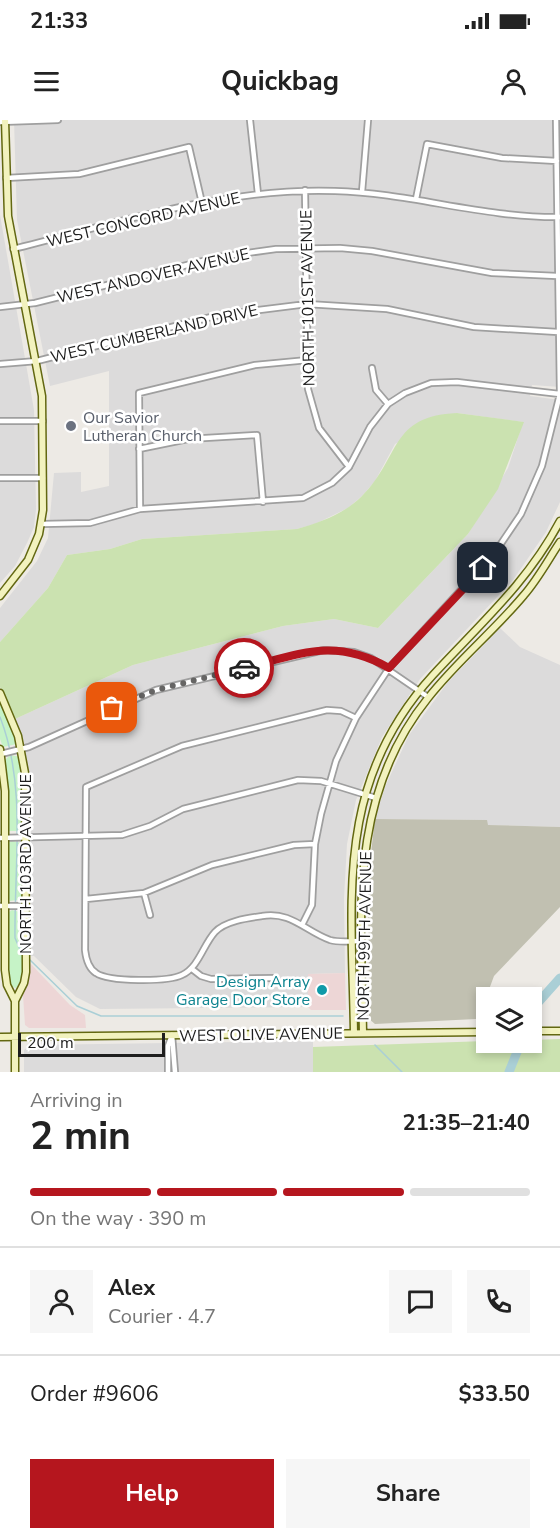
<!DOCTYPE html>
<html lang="en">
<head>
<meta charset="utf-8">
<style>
  body { margin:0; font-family:"Nunito Sans",sans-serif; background:#f6f6f6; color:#222; height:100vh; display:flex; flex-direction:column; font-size:22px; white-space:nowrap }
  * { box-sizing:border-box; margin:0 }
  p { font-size:20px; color:#767676 }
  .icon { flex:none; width:33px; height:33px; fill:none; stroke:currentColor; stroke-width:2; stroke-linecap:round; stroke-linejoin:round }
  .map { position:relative; height:952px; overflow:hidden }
  .drawer { display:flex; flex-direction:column; background:#fff; flex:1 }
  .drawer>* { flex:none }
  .buttons { position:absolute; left:476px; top:867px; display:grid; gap:12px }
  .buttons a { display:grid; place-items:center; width:66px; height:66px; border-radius:0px; background:#fff; box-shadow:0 3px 9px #0003; font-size:30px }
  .scale { position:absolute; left:18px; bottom:15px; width:147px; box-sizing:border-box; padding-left:6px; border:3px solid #1e1e1e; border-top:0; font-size:16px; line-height:21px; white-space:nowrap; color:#1e1e1e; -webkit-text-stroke:4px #fff; paint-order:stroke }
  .pin { position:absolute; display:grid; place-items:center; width:51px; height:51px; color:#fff; margin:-26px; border-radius:12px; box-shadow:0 3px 9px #0006 }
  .courier { position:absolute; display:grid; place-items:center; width:60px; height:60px; margin:-30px; border:4px solid #b5161e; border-radius:50%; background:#fff; color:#222; box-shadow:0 2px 8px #0007 }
  .headline em { font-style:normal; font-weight:700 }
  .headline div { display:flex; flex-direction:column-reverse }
  .headline { display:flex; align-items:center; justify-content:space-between; height:102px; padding:0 30px }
  h1 { font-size:39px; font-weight:700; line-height:45px }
  .bar { display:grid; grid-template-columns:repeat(4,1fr); gap:9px 6px; align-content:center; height:72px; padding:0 30px }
  .bar i { height:8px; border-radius:4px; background:#e0e0e0 }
  .bar .selected { background:#b5161e }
  .bar p { grid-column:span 4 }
  .line { display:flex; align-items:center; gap:15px; padding:0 30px; border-top:2px solid #e0e0e0 }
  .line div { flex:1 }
  .round { display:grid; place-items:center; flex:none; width:63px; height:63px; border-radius:0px; background:#f6f6f6 }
  .primary-button { display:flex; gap:12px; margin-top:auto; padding:12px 30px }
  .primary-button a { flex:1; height:69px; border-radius:0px; background:#b5161e; color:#fff; font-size:24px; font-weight:700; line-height:69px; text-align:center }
  .primary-button a+a { background:#f6f6f6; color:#222 }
  .status { display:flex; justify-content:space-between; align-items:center; height:42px; padding:0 30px; background:#fff; direction:ltr }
  .status svg { height:16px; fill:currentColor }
  header { display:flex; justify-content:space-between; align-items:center; height:78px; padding:0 30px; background:#fff; font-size:27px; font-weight:700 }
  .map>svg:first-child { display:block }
  .residential { fill:#dcdbdb }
  .commercial { fill:#edd6d6 }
  .construction { fill:#c1c0b1 }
  .grass { fill:#cbe2b0 }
  .park { fill:#c6f3c7 }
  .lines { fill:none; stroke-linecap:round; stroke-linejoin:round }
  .stream { stroke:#aacfd6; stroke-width:1.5 }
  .river { stroke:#aacfd6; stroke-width:9 }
  .street-casing { stroke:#9f9f9f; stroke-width:8 }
  .secondary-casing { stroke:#636811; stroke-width:9 }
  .street { stroke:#fff; stroke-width:4.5 }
  .secondary { stroke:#f2f2be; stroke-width:6 }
  .done { stroke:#666564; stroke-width:6; stroke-dasharray:0 10.8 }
  .route { stroke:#b5161e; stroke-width:8 }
  .worship-dot { fill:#6b7280; stroke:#fff; stroke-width:2 }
  .culture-dot { fill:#0f9aa8; stroke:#fff; stroke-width:2 }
  .labels { text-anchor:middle; stroke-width:5; stroke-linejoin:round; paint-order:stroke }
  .street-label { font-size:16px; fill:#1e1e1e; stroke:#fff }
  .worship-label { font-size:16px; fill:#5b616d; stroke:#fff; text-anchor:start }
  .culture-label { font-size:16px; fill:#0d838f; stroke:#fff; text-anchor:end }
</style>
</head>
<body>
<div class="status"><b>21:33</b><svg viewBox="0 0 49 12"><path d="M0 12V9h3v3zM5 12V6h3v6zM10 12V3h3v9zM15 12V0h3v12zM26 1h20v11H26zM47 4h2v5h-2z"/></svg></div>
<header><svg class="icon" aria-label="menu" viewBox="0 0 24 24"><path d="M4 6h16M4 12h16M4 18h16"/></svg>Quickbag<svg class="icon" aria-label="person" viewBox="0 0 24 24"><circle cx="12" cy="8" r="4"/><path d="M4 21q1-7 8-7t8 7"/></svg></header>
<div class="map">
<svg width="560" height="952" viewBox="0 0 560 952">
  <rect width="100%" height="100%" fill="#edeae5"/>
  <path class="residential" d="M14,0h546v267l-28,-2 -2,11 30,4v102l-14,30 -33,48 -93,99 -38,58 -26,63 -9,44 -3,54 1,75 -37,1v33l-208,2 -24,-12 -42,-41h-4l-1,-179 -5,-36 -9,-22 118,-54 150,-39 51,-7 44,9 90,-94 40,-66 15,-46 -66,-9 -62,31 -20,37 -13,15 -14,12 -33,16 -18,5 -155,10 -32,10 -43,6 -19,33 -48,54v-34l37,-47 11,-23 6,-65 27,-1v20l28,-6v-115l-59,15 -33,-166z
    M0,95l34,195 2,99 -2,18 -7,16 -12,23 -15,17z
    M500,508l20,19 40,18v162l-73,-2 -1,-5 -111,-1 10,-32 24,-52 39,-53z
    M313,921v31h-289v-22l6,-5z"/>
  <path class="commercial" d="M28,841l42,44 15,10 1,13h-57l-4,-3 -2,-30 5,-16z
    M345,853l1,37h-35l-3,-3v-33z"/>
  <path class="construction" d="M375,699l112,1 1,5 72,2v80l-66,69 -14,38 -4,5 -101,5 -6,-5 -1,-141z"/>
  <path class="grass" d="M457,293l67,9 -26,67 -30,45 -90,94 -44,-9 -51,7 -150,39 -118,54 -15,-32v-45l48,-54 19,-33 43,-6 32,-10 155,-10c24,-7 47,-15 65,-33 39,-39 27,-80 95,-83z
    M560,919v33h-247v-25l173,-6 45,1v-2z"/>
  <path class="park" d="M0,577l14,30 3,17 -14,3 -3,-8z
    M10,635l11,2 2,74h-14l-1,-5 -3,-66z
    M12,721l10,2 1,56 -13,2 -2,-4v-54z
    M12,790l11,3v65l-7,10 -3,-1 -5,-8v-66z"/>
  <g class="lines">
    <path class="stream" d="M0,597c27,69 14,148 15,221l7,16
      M29,839l48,47 24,10h242
      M375,925l27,27"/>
    <path class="river" d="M531,897l4,-11 25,-28
      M509,952l12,-30"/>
    <defs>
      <path id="street" d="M250,0l8,74
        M0,2l58,-2
        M6,58l73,-4 110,-27 13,56
        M305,70l3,199 11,39 30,39
        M362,72l6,-72
        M416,79l11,-55 75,14 55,3
        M13,129c105,-26 212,-62 322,-58 76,2 148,27 225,26
        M0,187l35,-4 184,-46 57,-8 64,-1 32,3 120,22 65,3
        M0,244l37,-3 182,-46 88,-11 80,5 87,18 84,5
        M372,248l4,22 12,14
        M0,301h43
        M139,329l49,-10 69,-4 6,67
        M0,358h43
        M140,389l-1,-116 116,-28 53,-5
        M42,404l48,-1 50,-14 163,-11 29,-15 17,-16 21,-40 18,-23 17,-11 26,-10 26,-1 103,12
        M356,598l-15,-7 -14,-1 -145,36 -96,41 -1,163c1,9 3,18 11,23 13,9 72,9 86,2 17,-8 21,-30 33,-43 10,-11 33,-14 47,-16 29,-5 43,15 68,24 10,3 21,1 32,1
        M1,634l28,-7 127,-57 168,-40 30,2 17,6 57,39
        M0,718l122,-3 28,-9 33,-17 115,-29 23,1 55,17
        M144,773l6,22
        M86,779l58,-6 68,-28 82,-20 21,-1
        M0,786h26
        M303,803l9,-18 3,-61 6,-30 15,-53 20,-43 33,-50 105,-114 27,-40 21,-48 18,-72 -4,-274
        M192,849l9,7 10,3 64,-1
        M172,915l3,37
        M168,952v-26l4,-11"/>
      <path id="secondary" d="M0,476l28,-36 11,-26 4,-24 -1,-114 -34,-180 -3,-96
        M0,573l18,43 7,37 1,199 -2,11 -9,18
        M0,629l5,42v179l2,15 8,16v71
        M531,911h29
        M354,913c-2,-134 -20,-250 79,-358 46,-50 95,-93 127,-154
        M363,913c-2,-119 -15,-236 65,-335 29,-37 66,-67 96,-103 14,-16 24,-35 36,-53
        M0,917l486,-5"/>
    </defs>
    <use href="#street" class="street-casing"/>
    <use href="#secondary" class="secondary-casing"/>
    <use href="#street" class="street"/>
    <use href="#secondary" class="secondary"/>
  </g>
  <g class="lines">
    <path class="done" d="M112,588l44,-18 88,-22"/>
    <path class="route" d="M244,548c57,-14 90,-31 145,0l94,-100"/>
  </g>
  <circle class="worship-dot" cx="71" cy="306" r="6"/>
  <circle class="culture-dot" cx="322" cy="870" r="6"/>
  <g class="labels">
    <g class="street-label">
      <text transform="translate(143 99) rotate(-13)" y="6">WEST CONCORD AVENUE</text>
      <text transform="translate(153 155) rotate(-13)" y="6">WEST ANDOVER AVENUE</text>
      <text transform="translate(307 178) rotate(-91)" y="6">NORTH 101ST AVENUE</text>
      <text transform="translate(154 213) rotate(-13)" y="6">WEST CUMBERLAND DRIVE</text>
      <text transform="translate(25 744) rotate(-90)" y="6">NORTH 103RD AVENUE</text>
      <text transform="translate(364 816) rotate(-89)" y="6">NORTH 99TH AVENUE</text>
      <text transform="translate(261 914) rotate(-1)" y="6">WEST OLIVE AVENUE</text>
    </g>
    <g class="worship-label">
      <text x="83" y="303">Our Savior<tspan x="83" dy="18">Lutheran Church</tspan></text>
    </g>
    <g class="culture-label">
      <text x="310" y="867">Design Array<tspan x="310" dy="18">Garage Door Store</tspan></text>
    </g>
  </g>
</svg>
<div class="buttons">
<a><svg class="icon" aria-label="layers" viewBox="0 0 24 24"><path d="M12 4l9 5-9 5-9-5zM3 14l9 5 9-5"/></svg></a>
</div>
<div class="scale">200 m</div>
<div class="pin" style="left:112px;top:588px;background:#ea580c"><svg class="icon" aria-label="bag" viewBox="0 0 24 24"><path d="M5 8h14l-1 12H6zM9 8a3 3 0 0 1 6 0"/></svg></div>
<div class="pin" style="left:483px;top:448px;background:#1f2937"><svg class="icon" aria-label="home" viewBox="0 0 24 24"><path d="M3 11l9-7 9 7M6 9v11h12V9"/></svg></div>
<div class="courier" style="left:244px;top:548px"><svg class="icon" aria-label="car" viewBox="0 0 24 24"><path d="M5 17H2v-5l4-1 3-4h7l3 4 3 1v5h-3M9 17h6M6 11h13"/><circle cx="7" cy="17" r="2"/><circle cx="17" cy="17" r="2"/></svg></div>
</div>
<section class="drawer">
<div class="headline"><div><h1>2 min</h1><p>Arriving in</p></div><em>21:35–21:40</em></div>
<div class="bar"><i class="selected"></i><i class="selected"></i><i class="selected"></i><i></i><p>On the way · 390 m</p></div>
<div class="line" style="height:108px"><a class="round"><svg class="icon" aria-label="person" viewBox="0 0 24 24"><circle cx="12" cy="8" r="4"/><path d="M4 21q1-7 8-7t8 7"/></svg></a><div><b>Alex</b><p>Courier · 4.7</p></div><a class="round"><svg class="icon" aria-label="chat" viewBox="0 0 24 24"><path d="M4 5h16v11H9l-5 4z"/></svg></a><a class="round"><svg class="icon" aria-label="phone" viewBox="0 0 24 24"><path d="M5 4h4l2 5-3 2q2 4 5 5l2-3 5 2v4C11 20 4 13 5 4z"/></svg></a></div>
<div class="line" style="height:78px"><div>Order #9606</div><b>$33.50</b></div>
<div class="primary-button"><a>Help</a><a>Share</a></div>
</section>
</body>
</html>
